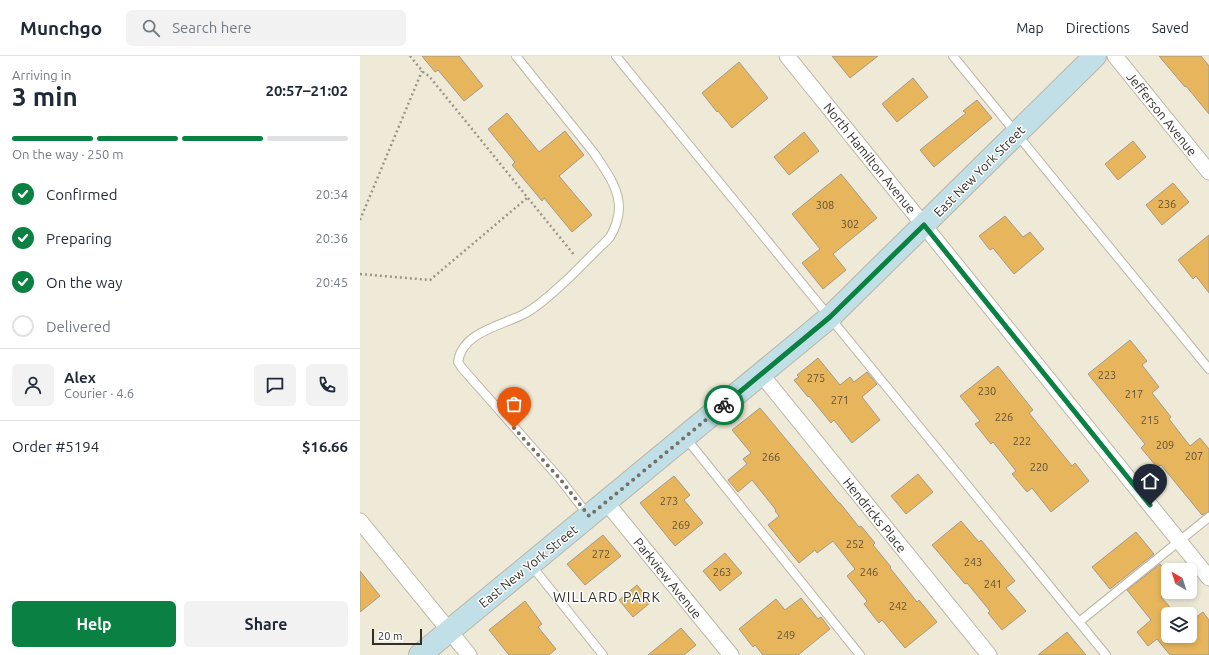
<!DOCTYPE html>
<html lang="en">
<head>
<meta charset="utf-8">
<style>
  body { margin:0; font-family:Ubuntu,sans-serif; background:#f2f2f3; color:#1f2937; height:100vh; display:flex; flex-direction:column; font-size:15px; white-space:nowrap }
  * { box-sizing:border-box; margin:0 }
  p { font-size:13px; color:#747a83 }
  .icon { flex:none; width:22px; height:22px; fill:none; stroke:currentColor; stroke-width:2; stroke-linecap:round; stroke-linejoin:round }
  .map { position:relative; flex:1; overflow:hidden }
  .details { display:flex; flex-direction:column; background:#fff; width:360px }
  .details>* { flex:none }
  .needle { width:26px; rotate:321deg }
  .controls { position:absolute; left:801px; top:507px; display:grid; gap:8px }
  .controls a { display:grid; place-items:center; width:36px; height:36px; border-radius:6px; background:#fff; box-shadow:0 2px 6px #0003; font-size:20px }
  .scale { position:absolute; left:12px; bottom:10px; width:50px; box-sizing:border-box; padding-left:4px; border:2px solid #333029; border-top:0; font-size:11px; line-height:14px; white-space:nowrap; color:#333029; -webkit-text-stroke:3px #fff; paint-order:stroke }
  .pin { position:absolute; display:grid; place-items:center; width:34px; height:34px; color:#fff; margin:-41px -17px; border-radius:50% 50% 50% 0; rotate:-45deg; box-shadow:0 0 4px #0007 }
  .pin .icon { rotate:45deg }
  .courier { position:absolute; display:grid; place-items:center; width:40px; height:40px; margin:-20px; border:3px solid #0b8043; border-radius:50%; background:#fff; color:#222; box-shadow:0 1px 5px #0007 }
  .headline em { font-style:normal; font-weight:600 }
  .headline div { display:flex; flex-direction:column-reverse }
  .headline { display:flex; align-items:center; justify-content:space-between; height:68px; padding:0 12px }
  h1 { font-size:26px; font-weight:600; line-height:30px }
  .bar { display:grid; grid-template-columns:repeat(4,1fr); gap:6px 4px; align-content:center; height:48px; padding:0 12px }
  .bar i { height:5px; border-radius:3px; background:#e0e1e3 }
  .bar .on { background:#0b8043 }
  .bar p { grid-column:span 4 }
  .line { display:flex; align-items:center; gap:10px; padding:0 12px; border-top:1px solid #e0e1e3 }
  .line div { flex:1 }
  .round { display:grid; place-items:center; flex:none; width:42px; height:42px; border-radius:6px; background:#f2f2f3 }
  ol { padding:0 12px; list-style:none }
  li { display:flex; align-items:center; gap:12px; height:44px }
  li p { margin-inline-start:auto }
  li .icon { padding:4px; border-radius:50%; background:#0b8043; color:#fff; stroke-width:4 }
  li:last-child { color:#747a83 }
  li i { width:22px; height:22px; border:2px solid #e0e1e3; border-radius:50% }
  .action { display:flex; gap:8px; margin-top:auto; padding:8px 12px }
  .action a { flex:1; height:46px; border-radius:6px; background:#0b8043; color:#fff; font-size:16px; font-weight:600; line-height:46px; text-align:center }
  .action a+a { background:#f2f2f3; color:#1f2937 }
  header { display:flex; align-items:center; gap:24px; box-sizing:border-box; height:56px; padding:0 20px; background:#fff; border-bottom:1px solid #e0e1e3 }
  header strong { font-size:19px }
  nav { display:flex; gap:22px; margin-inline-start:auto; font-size:14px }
  .search { width:280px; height:36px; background:#f2f2f3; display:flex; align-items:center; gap:10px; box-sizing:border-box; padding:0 14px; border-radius:6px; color:#747a83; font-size:15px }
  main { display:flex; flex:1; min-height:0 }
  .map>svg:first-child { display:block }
  .building { fill:#e7b55c; stroke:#a49a8a }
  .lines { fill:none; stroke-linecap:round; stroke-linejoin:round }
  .service-casing { stroke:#bcb6a4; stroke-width:10 }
  .minor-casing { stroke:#bcb6a4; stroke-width:17 }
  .secondary-casing { stroke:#bcb6a4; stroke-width:24 }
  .path { stroke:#9b9689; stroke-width:2.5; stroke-dasharray:2 3; stroke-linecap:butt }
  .service { stroke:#fff; stroke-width:8 }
  .minor { stroke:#fff; stroke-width:15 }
  .secondary { stroke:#c0dfe7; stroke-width:22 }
  .done { stroke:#757166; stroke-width:4; stroke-dasharray:0 7.2 }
  .route { stroke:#0b8043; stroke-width:5 }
  .labels { text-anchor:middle; stroke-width:3; stroke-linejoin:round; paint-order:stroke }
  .number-label { font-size:11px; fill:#605136 }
  .street-label { font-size:13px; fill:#333029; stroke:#fff }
  .neighbourhood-label { font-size:14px; letter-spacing:1px; fill:#333029; stroke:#fff }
</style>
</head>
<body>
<header>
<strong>Munchgo</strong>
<div class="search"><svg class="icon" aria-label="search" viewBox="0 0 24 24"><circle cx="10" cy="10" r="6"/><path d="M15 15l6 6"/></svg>Search here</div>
<nav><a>Map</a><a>Directions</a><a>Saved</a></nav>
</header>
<main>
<section class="details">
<div class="headline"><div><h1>3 min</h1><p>Arriving in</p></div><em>20:57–21:02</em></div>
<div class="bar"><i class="on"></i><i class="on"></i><i class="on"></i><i></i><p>On the way · 250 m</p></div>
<ol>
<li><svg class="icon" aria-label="check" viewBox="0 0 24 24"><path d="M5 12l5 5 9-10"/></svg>Confirmed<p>20:34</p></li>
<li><svg class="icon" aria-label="check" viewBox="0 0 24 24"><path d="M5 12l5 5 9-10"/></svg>Preparing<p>20:36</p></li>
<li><svg class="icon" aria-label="check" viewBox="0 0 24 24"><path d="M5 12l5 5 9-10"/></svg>On the way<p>20:45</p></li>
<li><i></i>Delivered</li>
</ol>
<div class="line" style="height:72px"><a class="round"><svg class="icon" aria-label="person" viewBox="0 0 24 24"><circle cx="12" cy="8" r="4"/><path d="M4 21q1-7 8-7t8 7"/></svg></a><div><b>Alex</b><p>Courier · 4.6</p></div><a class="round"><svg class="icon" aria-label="chat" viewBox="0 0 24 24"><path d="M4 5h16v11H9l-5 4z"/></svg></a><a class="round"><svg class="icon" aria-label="phone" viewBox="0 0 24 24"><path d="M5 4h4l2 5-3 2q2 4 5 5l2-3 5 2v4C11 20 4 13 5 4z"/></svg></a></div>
<div class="line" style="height:52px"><div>Order #5194</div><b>$16.66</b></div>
<div class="action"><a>Help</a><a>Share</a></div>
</section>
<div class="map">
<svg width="849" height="599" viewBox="0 0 849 599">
  <rect width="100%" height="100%" fill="#efe9d7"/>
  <path class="building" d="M62,0h37l24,30 -19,15 -26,-31 -3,2z
    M472,0h46l-28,22z
    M799,0h42l8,10v48l-23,-28 -1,1z
    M379,6l29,36 -36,30 -14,-17 -1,1 -15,-19z
    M553,22l15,19 -31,25 -15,-18z
    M617,44l15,18 -58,49 -14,-17 46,-37 -3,-2z
    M147,57l32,39 26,-21 19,24 -25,21 33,39 -20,17 -28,-34 -2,3 -30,-36 3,-3 -27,-33z
    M444,76l15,19 -30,24 -15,-18z
    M773,85l13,16 -28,23 -13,-16z
    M481,118l36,44 -44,36 13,16 -23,19 -21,-26 18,-14 -28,-35z
    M813,127l16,19 -27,23 -16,-20z
    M645,160l18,21 7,-5 14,17 -30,25 -21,-26 -3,2 -11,-14z
    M849,179v58l-13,-17 -3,3 -15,-19z
    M770,284l17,21 -5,4 17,22 -7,6 19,24 -2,2 21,27 10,-8 9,11v63l-7,3 -41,-50 -4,2 -16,-19 4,-4 -57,-70z
    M458,302l22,27 10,-8 4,5 13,-10 10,12 -15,13 18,23 -28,23 -18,-23 -3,3 -22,-27 -1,1 -14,-17 5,-3 -2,-2z
    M638,310l35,44 -4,3 43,53 3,-3 14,18 -38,31 -19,-24 -5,4 -15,-18 4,-3 -23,-29 -2,2 -16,-20 5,-3 -20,-25z
    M400,352l79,95h1l19,24 2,-1 14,17 -2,2 18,22 -1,1 27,34 2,-2 18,22 -32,26 -23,-28 -3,3 -15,-19 3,-3 -20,-25 8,-7 -22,-28 -16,12 -2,-3 -16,13 -31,-38 11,-9 -4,-5 1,-1 -24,-30 -14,12 -10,-12 19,-16 -4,-5 8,-6 -19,-23z
    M558,418l15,18 -27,22 -15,-18z
    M314,420l16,19 -6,5 19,23 -28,23 -35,-43z
    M601,465l18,21 2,-2 34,41 -9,7 20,23 -24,19 -14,-17 2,-2 -23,-28 -2,1 -33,-39z
    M776,476l18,22 -44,35 -18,-22z
    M243,479l18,21 -36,29 -18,-21z
    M365,497l17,20 -22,18 -17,-20z
    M800,508l8,10v18l-7,5 15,17h-8v22h22v-14l13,-10 6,8v35h-39l-13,-16 -9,7 -11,-14 14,-12 -24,-30z
    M0,515l20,25 -20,16z
    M277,529l14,17 -18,15 -14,-17z
    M441,542l17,21 3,-2 9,12 -32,26h-35l-8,-10 -2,2 -14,-18 37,-30 9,11z
    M165,545l17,23 -4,3 18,22 -7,6h-40l-20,-25z
    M321,572l15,17 -12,10h-36z
    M707,576l19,23h-48z"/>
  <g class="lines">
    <defs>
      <path id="service" d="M156,0l78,97c11,17 25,34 25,55 0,9 -4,21 -9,29 -3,4 -7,7 -11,11 -10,10 -20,20 -30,30 -15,13 -28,27 -45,36 -23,12 -62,18 -66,48l4,6 98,111 28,36
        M256,0l490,599
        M593,0l256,313
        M325,381l175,218
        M171,509l72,90
        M719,566l130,-105"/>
      <path id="minor" d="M427,0l422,522
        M755,0l94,116
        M401,318l228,281
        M246,446l125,153
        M0,465l109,134"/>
      <path id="secondary" d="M60,599l410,-338 265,-261"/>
    </defs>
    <use href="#service" class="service-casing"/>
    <use href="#minor" class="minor-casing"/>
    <use href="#secondary" class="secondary-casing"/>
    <path class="path" d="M50,0l14,17 5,3 146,180
      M0,164l62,-149
      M0,218l70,6 97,-82"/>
    <use href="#service" class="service"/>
    <use href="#minor" class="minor"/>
    <use href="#secondary" class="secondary"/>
  </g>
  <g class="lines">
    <path class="done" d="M154,372l46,51 29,37 135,-111"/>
    <path class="route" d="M364,349l106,-88 94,-92 226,280"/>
  </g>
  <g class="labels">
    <g class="number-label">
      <text x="807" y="152">236</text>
      <text x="465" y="153">308</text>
      <text x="490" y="172">302</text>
      <text x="747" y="323">223</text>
      <text x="456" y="326">275</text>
      <text x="627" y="339">230</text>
      <text x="774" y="342">217</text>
      <text x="480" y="348">271</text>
      <text x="644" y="365">226</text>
      <text x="790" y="368">215</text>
      <text x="662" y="389">222</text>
      <text x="805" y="393">209</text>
      <text x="834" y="404">207</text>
      <text x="411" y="405">266</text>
      <text x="679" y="415">220</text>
      <text x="309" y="449">273</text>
      <text x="321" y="473">269</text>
      <text x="495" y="492">252</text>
      <text x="241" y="502">272</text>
      <text x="613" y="510">243</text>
      <text x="362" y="520">263</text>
      <text x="509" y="520">246</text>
      <text x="633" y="532">241</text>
      <text x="538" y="554">242</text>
      <text x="426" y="583">249</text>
    </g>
    <g class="street-label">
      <text transform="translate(802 58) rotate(51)" y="5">Jefferson Avenue</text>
      <text transform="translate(510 102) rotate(51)" y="5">North Hamilton Avenue</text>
      <text transform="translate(619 115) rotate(-45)" y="5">East New York Street</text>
      <text transform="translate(515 459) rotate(51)" y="5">Hendricks Place</text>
      <text transform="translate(168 510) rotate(-39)" y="5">East New York Street</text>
      <text transform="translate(308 522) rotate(51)" y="5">Parkview Avenue</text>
    </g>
    <g class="neighbourhood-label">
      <text x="247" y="546">WILLARD PARK</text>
    </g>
  </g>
</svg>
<div class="controls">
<a><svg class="needle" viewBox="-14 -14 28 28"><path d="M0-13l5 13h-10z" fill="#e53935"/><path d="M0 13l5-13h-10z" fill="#747a83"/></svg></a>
<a><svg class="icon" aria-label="layers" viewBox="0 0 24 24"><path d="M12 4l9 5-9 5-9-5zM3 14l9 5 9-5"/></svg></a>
</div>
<div class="scale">20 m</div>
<div class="pin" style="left:154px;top:372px;background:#ea580c"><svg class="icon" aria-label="bag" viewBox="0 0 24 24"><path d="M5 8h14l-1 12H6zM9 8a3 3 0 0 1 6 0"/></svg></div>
<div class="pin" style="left:790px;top:449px;background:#1f2937"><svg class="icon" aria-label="home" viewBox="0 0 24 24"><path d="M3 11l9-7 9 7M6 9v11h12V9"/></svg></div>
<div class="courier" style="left:364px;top:349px"><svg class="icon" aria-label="bike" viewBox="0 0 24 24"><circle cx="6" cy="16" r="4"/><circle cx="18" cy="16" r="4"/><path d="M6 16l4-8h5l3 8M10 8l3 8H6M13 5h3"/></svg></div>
</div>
</main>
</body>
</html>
